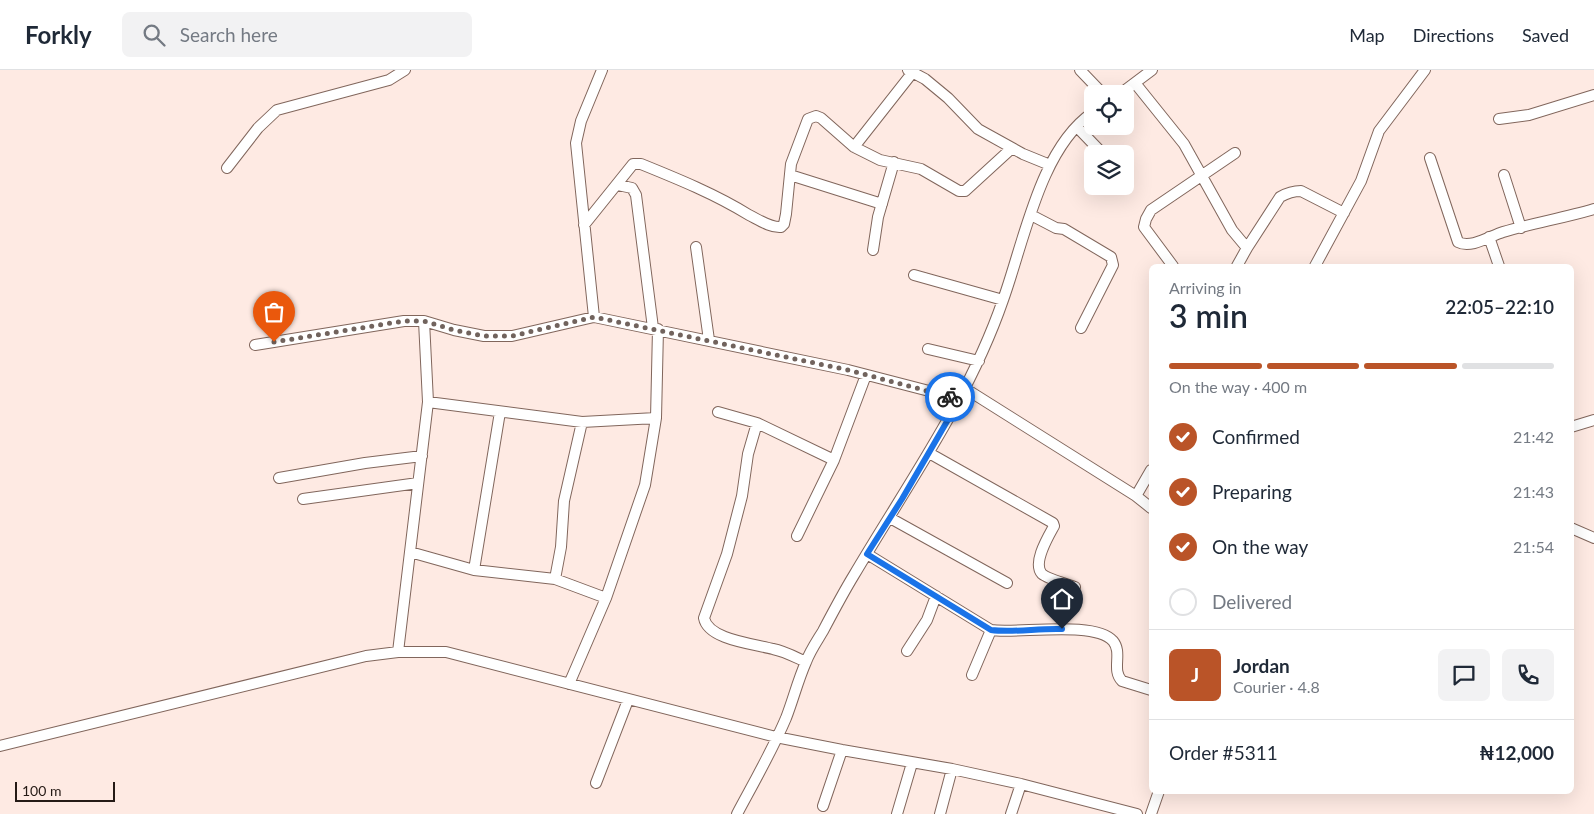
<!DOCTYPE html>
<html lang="en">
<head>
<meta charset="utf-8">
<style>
  body { margin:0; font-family:Lato,sans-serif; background:#f2f2f3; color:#1f2937; height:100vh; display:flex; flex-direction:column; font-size:19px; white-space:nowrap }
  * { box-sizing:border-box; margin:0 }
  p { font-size:16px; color:#747a83 }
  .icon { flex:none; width:28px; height:28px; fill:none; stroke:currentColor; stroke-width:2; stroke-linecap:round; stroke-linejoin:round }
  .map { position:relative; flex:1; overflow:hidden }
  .details { position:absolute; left:1149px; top:194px; width:425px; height:530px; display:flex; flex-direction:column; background:#fff; border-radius:8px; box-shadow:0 5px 20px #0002 }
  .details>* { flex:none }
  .buttons { position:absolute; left:1084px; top:15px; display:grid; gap:10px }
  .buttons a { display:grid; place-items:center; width:50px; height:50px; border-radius:8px; background:#fff; box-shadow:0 5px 20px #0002; font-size:25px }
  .scale { position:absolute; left:15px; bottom:12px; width:100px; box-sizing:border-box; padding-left:5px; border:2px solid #251a15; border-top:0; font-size:14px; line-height:18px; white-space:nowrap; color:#251a15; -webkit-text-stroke:4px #feeae3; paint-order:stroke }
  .pin { position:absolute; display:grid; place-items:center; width:42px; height:42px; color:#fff; margin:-51px -21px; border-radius:50% 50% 50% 0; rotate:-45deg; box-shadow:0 0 5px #0007 }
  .pin .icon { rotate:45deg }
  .courier { position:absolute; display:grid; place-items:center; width:50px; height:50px; margin:-25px; border:4px solid #1a73e8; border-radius:50%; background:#fff; color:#222; box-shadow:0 1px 6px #0007 }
  .summary em { font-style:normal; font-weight:600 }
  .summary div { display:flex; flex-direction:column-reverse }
  .summary { display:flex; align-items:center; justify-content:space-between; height:85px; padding:0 20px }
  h1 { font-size:32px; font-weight:600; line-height:38px }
  .bar { display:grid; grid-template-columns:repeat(4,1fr); gap:8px 5px; align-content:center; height:60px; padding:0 20px }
  .bar i { height:6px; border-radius:4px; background:#e0e1e3 }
  .bar .current { background:#ba5428 }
  .bar p { grid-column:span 4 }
  .line { display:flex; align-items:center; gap:12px; padding:0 20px; border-top:1px solid #e0e1e3 }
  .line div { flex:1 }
  .round { display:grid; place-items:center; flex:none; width:52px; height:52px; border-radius:8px; background:#f2f2f3 }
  ol { padding:0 20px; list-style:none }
  li { display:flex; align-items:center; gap:15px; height:55px }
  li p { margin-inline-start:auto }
  li .icon { padding:5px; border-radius:50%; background:#ba5428; color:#fff; stroke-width:4 }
  li:last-child { color:#747a83 }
  li i { width:28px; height:28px; border:2px solid #e0e1e3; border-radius:50% }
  header { display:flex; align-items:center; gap:30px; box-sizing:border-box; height:70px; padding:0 25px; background:#fff; border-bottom:1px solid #e0e1e3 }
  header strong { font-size:24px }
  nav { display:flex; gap:28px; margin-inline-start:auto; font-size:18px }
  .search { width:350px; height:45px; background:#f2f2f3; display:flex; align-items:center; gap:12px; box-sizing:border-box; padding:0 18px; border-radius:8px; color:#747a83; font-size:19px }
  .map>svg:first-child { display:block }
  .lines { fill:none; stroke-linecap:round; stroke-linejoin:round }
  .minor-casing { stroke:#81665c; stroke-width:12 }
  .minor { stroke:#fff; stroke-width:10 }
  .done { stroke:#71635d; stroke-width:5; stroke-dasharray:0 9 }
  .route { stroke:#1a73e8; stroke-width:6 }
</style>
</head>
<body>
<header>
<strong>Forkly</strong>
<div class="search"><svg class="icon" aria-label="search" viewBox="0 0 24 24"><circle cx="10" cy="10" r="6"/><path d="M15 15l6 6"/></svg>Search here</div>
<nav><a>Map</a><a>Directions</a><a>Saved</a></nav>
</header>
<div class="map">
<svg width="1594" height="744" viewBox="0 0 1594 744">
  <rect width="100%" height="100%" fill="#feeae3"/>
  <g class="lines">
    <defs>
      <path id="minor" d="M908,0l17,9 23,19 30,31 45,25 27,11
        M1080,0l23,24
        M913,2l-59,75 26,13 41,9 38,22h6l47,-43
        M1135,13l49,61 48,86 15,18
        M1120,24l32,-24
        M1499,49l30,-4 65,-20
        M1077,57l26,27
        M1430,88l28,84c13,7 32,-6 45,-10 30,-9 61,-14 91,-23
        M227,98l31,-40 19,-18 112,-30 16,-10
        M790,105l92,29
        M1504,105l17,53
        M618,115l14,3 4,7 17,133
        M1031,145l25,13 8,1 47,28 2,8 -32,63
        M584,155l49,-61h8c37,15 74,30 108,51 10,5 22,13 32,12l3,-3 2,-10 5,-50 17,-45 8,-3 5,2 33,29
        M1489,167l10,29
        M696,177l13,93
        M873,180l5,-33 16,-55
        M1173,196l-29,-39 2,-8 5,-9 84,-57
        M1237,196l10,-18 33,-51c7,-4 13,-6 21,-6l43,22
        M1315,196l46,-85 18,-50 46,-61
        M914,205l89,25
        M594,247l-18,-174 5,-22 21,-51
        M255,275l149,-24h20l30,9 30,6h28l82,-19 254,53 112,29
        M928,279l51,12
        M966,319l170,107 15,12
        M428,332l154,20 74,-4
        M718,342l39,11 77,37
        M757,353l-9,31 -6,42 -15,58 -23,64c4,22 51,26 69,31 11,2 22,8 33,13
        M1571,357l23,-7
        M929,383l124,70 1,3c-6,11 -22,37 -12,48 6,5 25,10 33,13
        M279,408l86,-15 57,-7
        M1136,426l15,-26
        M303,429l115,-16
        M890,448l117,65
        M1571,458l23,10
        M797,466l37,-76 32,-85
        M410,482l64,18 81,9 51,19
        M867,484l124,76c26,4 104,-10 122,11 10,12 -2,29 9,40l29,9
        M474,500l26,-158
        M555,509l6,-32 3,-46 18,-79
        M907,581l20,-31 9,-24
        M398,582l30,-250 -4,-81
        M972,605l19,-45
        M569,614l37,-86 39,-113 11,-67 2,-89
        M0,676l366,-90 32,-4h48l330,85 66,13 110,19 69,15 116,30
        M596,713l32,-83
        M823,736l19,-56
        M737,744c16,-30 36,-65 49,-96 7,-18 12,-38 20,-56 4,-11 11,-21 17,-31 10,-19 20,-38 31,-56 53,-90 115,-176 149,-275 21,-58 37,-151 89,-187
        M897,744l15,-51
        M940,744l12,-45
        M1011,744l10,-30
        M1151,744l8,-23"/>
    </defs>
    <use href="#minor" class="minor-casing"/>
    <use href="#minor" class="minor"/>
  </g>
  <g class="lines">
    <path class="done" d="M274,272l130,-21h20l30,9 30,6h28l82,-19 254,53 102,27"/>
    <path class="route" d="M950,327l10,2 -58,100 -35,55 124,76c23,3 47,-2 71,-1"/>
  </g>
</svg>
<div class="buttons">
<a><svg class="icon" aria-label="locate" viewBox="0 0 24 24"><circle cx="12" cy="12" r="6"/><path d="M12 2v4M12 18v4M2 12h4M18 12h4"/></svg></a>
<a><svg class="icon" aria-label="layers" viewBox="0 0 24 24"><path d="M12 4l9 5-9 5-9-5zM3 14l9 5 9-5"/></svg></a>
</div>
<div class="scale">100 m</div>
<div class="pin" style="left:274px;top:272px;background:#ea580c"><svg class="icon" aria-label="bag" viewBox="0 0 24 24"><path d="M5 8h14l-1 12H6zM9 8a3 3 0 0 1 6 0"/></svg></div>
<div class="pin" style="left:1062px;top:559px;background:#1f2937"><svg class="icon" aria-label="home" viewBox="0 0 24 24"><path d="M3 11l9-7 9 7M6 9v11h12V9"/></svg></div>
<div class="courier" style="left:950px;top:327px"><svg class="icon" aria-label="bike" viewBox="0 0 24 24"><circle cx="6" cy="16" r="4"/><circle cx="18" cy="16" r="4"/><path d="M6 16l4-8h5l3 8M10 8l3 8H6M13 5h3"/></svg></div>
<section class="details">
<div class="summary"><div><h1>3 min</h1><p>Arriving in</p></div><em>22:05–22:10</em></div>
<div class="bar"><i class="current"></i><i class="current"></i><i class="current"></i><i></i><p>On the way · 400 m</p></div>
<ol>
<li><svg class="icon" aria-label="check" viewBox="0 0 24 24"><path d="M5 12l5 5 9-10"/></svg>Confirmed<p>21:42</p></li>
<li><svg class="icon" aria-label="check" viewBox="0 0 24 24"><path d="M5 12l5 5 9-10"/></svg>Preparing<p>21:43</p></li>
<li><svg class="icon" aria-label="check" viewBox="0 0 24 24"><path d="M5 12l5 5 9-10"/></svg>On the way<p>21:54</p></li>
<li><i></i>Delivered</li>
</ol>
<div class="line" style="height:90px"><b class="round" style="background:#ba5428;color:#fff">J</b><div><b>Jordan</b><p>Courier · 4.8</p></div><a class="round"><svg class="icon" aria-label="chat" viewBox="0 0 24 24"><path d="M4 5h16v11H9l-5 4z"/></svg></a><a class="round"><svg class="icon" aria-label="phone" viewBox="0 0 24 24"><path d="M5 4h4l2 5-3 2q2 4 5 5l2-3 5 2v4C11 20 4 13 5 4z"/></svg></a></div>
<div class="line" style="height:65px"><div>Order #5311</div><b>₦12,000</b></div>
</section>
</div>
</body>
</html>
